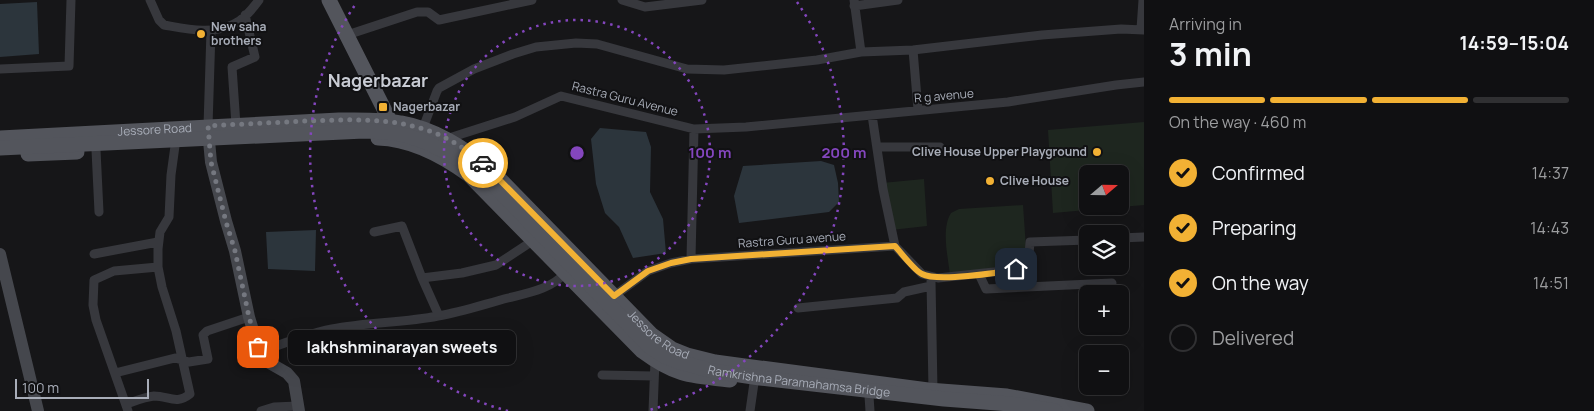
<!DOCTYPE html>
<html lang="en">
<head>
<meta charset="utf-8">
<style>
  body { margin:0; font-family:Manrope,sans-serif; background:#19191b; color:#f1f3f6; height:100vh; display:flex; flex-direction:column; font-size:19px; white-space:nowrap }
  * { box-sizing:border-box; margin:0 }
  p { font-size:16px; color:#9c9d9f }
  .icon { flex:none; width:28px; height:28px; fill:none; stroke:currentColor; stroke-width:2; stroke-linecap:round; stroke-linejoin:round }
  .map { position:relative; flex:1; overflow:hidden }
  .sheet { display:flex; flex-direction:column; background:#101012; width:450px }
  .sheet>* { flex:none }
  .needle { width:32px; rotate:70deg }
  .fabs { position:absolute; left:1079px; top:165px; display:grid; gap:10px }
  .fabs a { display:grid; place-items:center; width:50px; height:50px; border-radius:8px; background:#101012; box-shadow:0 5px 20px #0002,0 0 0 1px #303032; font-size:25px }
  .scale { position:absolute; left:15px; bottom:12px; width:134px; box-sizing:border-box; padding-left:5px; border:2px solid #a8adb8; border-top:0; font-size:14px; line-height:18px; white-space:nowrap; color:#a8adb8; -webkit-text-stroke:4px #111113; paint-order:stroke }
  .pin { position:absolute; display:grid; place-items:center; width:42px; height:42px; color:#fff; margin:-21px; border-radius:10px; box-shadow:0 2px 8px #0006 }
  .courier { position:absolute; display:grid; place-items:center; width:50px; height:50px; margin:-25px; border:4px solid #f2b134; border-radius:50%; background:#fff; color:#222; box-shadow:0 1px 6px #0007 }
  .bubble { position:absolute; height:35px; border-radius:8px; background:#101012; box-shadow:0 5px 20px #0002,0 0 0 1px #303032; font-size:16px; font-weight:700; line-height:35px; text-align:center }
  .head em { font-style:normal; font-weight:700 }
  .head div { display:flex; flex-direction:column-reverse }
  .head { display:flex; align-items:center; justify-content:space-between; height:85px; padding:0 25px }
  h1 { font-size:32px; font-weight:700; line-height:38px }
  .bar { display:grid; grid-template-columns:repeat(4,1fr); gap:8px 5px; align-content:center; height:60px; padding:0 25px }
  .bar i { height:6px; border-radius:4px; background:#303032 }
  .bar .active { background:#f2b134 }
  .bar p { grid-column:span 4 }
  ol { padding:0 25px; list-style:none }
  li { display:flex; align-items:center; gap:15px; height:55px }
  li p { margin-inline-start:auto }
  li .icon { padding:5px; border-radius:50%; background:#f2b134; color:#111; stroke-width:4 }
  li:last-child { color:#9c9d9f }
  li i { width:28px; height:28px; border:2px solid #303032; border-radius:50% }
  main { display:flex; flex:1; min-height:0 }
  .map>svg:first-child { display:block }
  .green { fill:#1e261f; fill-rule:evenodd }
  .water { fill:#2c353c }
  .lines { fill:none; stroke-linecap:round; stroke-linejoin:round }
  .street { stroke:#37383d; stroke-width:9 }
  .secondary { stroke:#45474d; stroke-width:12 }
  .primary { stroke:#53555c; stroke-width:15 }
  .primary-bridge { stroke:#53555c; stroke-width:15 }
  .done { stroke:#757880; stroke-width:5; stroke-dasharray:0 9 }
  .route { stroke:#f2b134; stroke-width:6 }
  .ring { fill:none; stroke:#8446be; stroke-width:2.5; stroke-dasharray:2.5 5 }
  .poi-dot { fill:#f2b134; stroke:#111113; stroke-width:2 }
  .labels { text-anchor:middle; stroke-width:4; stroke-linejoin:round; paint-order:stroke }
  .poi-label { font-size:12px; font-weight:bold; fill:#a8adb8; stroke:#111113; text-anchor:start }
  .street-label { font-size:12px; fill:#a8adb8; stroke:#111113 }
  .district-label { font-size:18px; font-weight:bold; fill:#c9ccd4; stroke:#111113 }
  .centre { fill:#8446be; stroke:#111113; stroke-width:2.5 }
  .ring-label { font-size:15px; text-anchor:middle; font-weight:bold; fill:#8446be; stroke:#111113; stroke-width:4; stroke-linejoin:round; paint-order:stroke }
</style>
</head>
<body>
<main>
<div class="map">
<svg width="1144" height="411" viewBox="0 0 1144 411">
  <rect width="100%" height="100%" fill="#161618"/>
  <path class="green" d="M1144,122v83l-91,8 -5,-83zM1088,174h32v32h-32z
    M924,179l3,47 -36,4 -9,-47z
    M1023,205l4,57 -77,13c-2,-18 -9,-46 1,-62l8,-4z"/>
  <path class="water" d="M37,2l2,52 -39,3v-53z
    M600,128l46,4 5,15 -1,45 13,27 3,34 -33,5 -14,-31 -14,-14 -9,-29 -5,-45z
    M821,161l13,4 4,18 1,19 -10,10 -90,11 -5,-27 9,-30z
    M316,230l-1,41 -47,-2 -2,-37z"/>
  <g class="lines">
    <path class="street" d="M150,0l9,20 5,5c23,4 48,10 70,-1 10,-4 19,-16 25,-24
      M622,0l23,7 57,-7
      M854,0l7,52
      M854,6l44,-6
      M1141,29l2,-29
      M347,35l70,-23h11l11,8 93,-20
      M913,50l5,60
      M0,69l69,-3 2,-66
      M872,115l11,74 12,57 27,28 16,4 65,-7 25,-5 2,-24 58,-2
      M236,125l-4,-58 23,-10 -10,-42
      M208,126l3,-95
      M423,128l14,-37 2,-3 35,-19 39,-15 23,-7 40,-4 21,1 90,25 37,1 93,-10 44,-8 52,-2 129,-15 79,-6 23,1
      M446,139l69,-22 46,-21 133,33 52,-2 262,-25 108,-17 28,-3
      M877,147h63
      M96,150l3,62
      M374,232l28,-6 20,52 40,-5 34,-8 38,-25
      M1120,238l24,-1
      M94,254l64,-12
      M691,259l3,-130
      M979,274l7,15 126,-6
      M422,278l17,38
      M931,281l2,109
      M614,296l34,-25 23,-8 20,-4 204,-13
      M798,308l99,-10 7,-6 27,-6
      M260,352c24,-9 47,-18 72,-23 35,-7 71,-6 106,-13 24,-4 47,-12 70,-18 20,-5 44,-9 58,-26
      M115,373l60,-15 14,4 19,-3 -5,-24 4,-4 42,-14
      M602,375l52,1
      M869,396l1,15
      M126,404c9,-3 19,-7 28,-8 15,0 22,9 36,-2l-14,-63 -14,-44 -4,-20v-18l2,-17 9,-15 2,-42 4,-29
      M128,411l-32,-91 -3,-15 1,-25 20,-9 44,-4
      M261,411l13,-4 24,-1
      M653,411l2,-50 2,-4
      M750,411l4,-28"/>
    <path class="secondary" d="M208,130l3,32 15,59 9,30 14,66 9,30 8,14 21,12 7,8 5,30
      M0,254l38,157"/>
    <g class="primary">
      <path d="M329,0l54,107 7,14v8"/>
      <path id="s1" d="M0,138l339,-18c20,0 42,-1 62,3 34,6 63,25 89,46l162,166 20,14 15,6 28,7 213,28 79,6 80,15"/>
      <path d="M378,138c33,1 65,18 91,37l173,176c34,25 48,25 88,29"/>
      <path d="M28,154l49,-2"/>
    </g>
    <path class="primary-bridge" id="s2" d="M0,148l364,-17c10,0 21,1 31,2 36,7 65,26 94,47l160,166 15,10 15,6 34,9 47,7 184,21 66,5 45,7"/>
  </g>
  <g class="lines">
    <path class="done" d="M258,347l-9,-30 -14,-66 -9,-29 -15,-60 -3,-36c31,-2 63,-3 95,-5 39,-1 79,-4 117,7 23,6 45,20 63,35"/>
    <path class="route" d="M483,163l131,133 34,-25 23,-8 20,-4 204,-13c6,7 20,25 27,28 15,8 76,-1 94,-5"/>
  </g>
  <g class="ring">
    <circle cx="577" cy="153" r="133"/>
    <path d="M508 411A267 267 0 0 1 357 2M797 2A267 267 0 0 1 646 411"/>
  </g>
  <g class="poi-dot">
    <circle cx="201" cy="34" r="5"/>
    <rect x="378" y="102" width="10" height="10" rx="2.5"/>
    <circle cx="1097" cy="152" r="5"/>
    <circle cx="990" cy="181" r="5"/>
  </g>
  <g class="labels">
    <g class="poi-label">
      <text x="211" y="31">New saha<tspan x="211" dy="14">brothers</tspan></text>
      <text x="393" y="111">Nagerbazar</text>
      <text x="1087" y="156" text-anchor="end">Clive House Upper Playground</text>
      <text x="1000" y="185">Clive House</text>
    </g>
    <g class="street-label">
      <text transform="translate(944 96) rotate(-5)" y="4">R g avenue</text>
      <text transform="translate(625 99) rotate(14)" y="4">Rastra Guru Avenue</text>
      <text dy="4" stroke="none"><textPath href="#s1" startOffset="155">Jessore Road</textPath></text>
      <text transform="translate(792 240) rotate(-4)" y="4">Rastra Guru avenue</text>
      <text dy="4" stroke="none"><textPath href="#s1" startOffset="740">Jessore Road</textPath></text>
      <text dy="4" stroke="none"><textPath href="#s2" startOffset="888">Ramkrishna Paramahamsa Bridge</textPath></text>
    </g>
    <g class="district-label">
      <text x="378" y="87">Nagerbazar</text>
    </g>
  </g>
  <circle cx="577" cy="153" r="8" class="centre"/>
  <g class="ring-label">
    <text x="710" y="158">100 m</text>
    <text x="844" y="158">200 m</text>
  </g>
</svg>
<div class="fabs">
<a><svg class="needle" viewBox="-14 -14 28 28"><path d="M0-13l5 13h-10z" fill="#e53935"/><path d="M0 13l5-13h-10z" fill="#9c9d9f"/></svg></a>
<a><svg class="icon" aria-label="layers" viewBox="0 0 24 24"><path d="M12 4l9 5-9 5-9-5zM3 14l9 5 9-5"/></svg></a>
<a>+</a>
<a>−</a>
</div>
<div class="scale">100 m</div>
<div class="pin" style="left:258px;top:347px;background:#ea580c"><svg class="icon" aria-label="bag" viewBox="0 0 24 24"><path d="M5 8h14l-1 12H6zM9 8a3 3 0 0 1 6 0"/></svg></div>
<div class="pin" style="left:1016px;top:269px;background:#1f2937"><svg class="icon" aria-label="home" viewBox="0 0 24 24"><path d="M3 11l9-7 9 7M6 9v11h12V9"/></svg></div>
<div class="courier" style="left:483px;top:163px"><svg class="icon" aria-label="car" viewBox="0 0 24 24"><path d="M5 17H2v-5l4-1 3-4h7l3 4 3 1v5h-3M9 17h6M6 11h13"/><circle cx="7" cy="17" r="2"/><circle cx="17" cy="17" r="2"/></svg></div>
<div class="bubble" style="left:288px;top:330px;width:228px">lakhshminarayan sweets</div>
</div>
<section class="sheet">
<div class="head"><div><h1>3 min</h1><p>Arriving in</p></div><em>14:59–15:04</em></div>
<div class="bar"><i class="active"></i><i class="active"></i><i class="active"></i><i></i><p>On the way · 460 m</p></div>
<ol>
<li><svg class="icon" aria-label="check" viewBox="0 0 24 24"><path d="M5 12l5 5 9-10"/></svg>Confirmed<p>14:37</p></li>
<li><svg class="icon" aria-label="check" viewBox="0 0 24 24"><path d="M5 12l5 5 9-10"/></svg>Preparing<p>14:43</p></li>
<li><svg class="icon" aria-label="check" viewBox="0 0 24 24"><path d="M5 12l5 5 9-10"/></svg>On the way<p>14:51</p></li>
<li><i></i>Delivered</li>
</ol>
</section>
</main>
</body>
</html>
